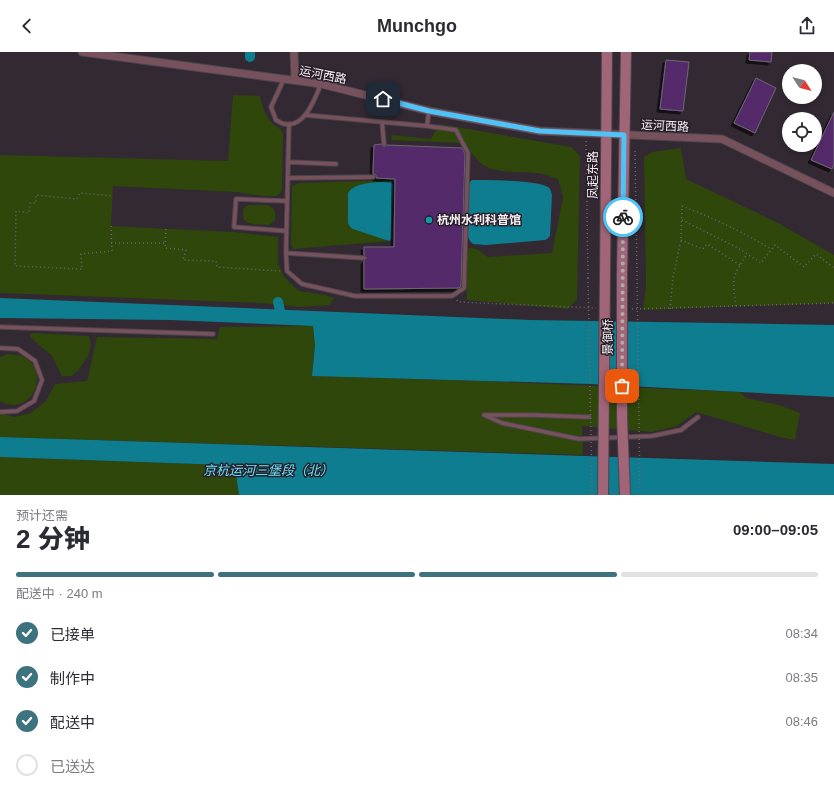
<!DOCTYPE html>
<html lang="zh">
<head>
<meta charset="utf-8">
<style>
  body { margin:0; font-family:Arial,"Noto Sans SC",sans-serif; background:#f7f7f7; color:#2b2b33; height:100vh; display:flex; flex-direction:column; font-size:15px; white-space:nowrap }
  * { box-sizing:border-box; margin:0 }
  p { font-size:13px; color:#7c7c81 }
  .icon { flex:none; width:22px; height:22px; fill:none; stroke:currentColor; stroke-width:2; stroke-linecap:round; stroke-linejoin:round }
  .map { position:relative; height:443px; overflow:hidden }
  .sheet { display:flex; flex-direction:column; background:#fff; flex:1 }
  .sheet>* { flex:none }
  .needle { width:26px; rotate:126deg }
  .fabs { position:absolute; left:782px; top:12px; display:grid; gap:8px }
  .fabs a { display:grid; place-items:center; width:40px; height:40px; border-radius:50%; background:#fff; box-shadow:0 2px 6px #0003; font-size:20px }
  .pin { position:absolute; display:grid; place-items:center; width:34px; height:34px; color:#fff; margin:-17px; border-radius:8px; box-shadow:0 2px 6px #0006 }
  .courier { position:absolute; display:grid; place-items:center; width:40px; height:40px; margin:-20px; border:3px solid #4fc3f7; border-radius:50%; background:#fff; color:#222; box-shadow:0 1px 5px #0007 }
  .head em { font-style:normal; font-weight:800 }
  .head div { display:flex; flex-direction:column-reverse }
  .head { display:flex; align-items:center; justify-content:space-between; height:68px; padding:0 16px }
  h1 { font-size:26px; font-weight:800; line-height:30px }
  .bar { display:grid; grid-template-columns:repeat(4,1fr); gap:6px 4px; align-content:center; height:48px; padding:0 16px }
  .bar i { height:5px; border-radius:3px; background:#e1e1e2 }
  .bar .selected { background:#3d737f }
  .bar p { grid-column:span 4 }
  ol { padding:0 16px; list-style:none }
  li { display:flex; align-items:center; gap:12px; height:44px }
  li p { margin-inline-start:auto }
  li .icon { padding:4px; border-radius:50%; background:#3d737f; color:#fff; stroke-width:4 }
  li:last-child { color:#7c7c81 }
  li i { width:22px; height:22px; border:2px solid #e1e1e2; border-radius:50% }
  header { display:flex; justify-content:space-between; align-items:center; height:52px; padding:0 16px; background:#fff; font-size:18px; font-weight:800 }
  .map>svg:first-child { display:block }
  .green { fill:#2f470b }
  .water { fill:#0e7d8f }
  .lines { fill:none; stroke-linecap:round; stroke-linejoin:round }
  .canal { stroke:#0e7d8f; stroke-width:10 }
  .building { fill:#55296a; stroke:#6e6772; filter:url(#shadow) }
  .lane-casing { stroke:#4d454d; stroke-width:5.5 }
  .street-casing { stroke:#4d454d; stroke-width:9 }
  .secondary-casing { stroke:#4d454d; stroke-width:12 }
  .path { stroke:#6f676f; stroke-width:1.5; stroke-dasharray:1 3; stroke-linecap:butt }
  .lane { stroke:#77525c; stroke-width:3.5 }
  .street { stroke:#77525c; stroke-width:7 }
  .secondary { stroke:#a06576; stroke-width:10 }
  .secondary-bridge-casing { stroke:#4d454d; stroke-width:12; stroke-linecap:butt }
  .path-bridge { stroke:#6f676f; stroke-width:1.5; stroke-dasharray:1 3; stroke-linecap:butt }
  .secondary-bridge { stroke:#a06576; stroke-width:10 }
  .done { stroke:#b1aab1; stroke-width:4; stroke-dasharray:0 7.2 }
  .route { stroke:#4fc3f7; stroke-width:5 }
  .culture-dot { fill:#0f9aa8; stroke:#281f28; stroke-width:1.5 }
  .labels { text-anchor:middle; stroke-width:3; stroke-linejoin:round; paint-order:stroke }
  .street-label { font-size:12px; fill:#f6f0f6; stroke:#281f28 }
  .poi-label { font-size:12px; font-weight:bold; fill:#f6f0f6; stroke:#281f28; text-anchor:start }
  .water-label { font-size:13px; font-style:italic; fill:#65e3fc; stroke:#281f28 }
</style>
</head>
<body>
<header><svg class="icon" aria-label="back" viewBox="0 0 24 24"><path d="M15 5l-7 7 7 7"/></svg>Munchgo<svg class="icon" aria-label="share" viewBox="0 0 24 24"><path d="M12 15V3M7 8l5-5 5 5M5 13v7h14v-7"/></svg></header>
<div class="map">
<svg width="834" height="443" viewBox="0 0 834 443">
  <defs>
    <filter id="shadow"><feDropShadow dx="-3" dy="3" stdDeviation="0" flood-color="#0009"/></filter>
  </defs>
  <rect width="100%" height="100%" fill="#322932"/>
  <path class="green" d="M233,43l27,1c2,10 5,19 12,27 5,4 9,5 11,11l-1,56c-1,3 -3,5 -7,6 -9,1 -29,-2 -38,-4l-124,-6 -2,40 122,6 45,5v27l6,12 6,7 9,8 26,4 9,3 -4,7 -31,2 -38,-4 -261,-10v-138l228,6z
    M439,72l132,23 9,9 -3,143 -9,10 -101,-9v-49l2,-3c10,0 12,5 19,9l64,-4 11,-56 -5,-18c-5,-1 -10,-4 -15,-5 -17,-3 -40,0 -56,-7 -12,-5 -14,-18 -28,-24l-67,-3 -1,-5 40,4z
    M681,96l5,31 94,45 54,31v48l-191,7 3,-24 -2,-129 8,-5z
    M366,129h25l-36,6 31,53 4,1 -97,8 -2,-4 1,-59 7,-3z
    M249,153c14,1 29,-4 26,15l-6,5c-13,-1 -31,2 -25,-17z
    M313,274l2,19 -3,31 169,5 259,11 6,6 33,7 21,8 -5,27 -15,-3 -84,-25 -19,14 -25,6 -70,-6 1,29 -583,-18v-24l14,4 17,-4 15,-12 9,-17 32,-3 10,-44 60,1 1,-1 2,1 57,1 3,-12z
    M31,281l58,3 2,10 -3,10 -11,16 -6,4h-9l-10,-20 -22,-19z
    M8,302c50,0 28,68 -8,47v-44z
    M0,405l225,8 11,10 3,20h-239z"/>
  <path class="water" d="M472,128c16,0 64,0 76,7 3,2 3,5 4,8l-2,41 -3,3 -2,1 -59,5 -13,-1 -3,-3 -2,-4v-48l1,-6z
    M391,129l2,4 -2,54 -1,2 -4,-1 -33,-11 -3,-2 -2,-4v-30c8,-12 30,-10 43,-12z
    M0,246l531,22 303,5v72l-243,-13 -279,-8 3,-31 -2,-19 -142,-6 -171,-2z
    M0,385l834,27v31h-595l-3,-20 -11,-10 -225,-8z"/>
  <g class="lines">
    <path class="canal" d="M250,5v-5
      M278,250l3,13"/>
  </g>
  <path class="building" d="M750,0h22l-1,10 -22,-2z
    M666,8l23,2 -6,49 -23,-2z
    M756,26l20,10 -21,45 -21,-10z
    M834,60v52l-2,5 -21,-9z
    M381,92l3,3 3,-2 75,3 3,6 -4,132 -2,2 -95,1v-28l3,-3 -3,-3v-8h30l1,-68 -19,-1v-3l-3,-1 1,-29z"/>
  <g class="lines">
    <defs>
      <path id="lane" d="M284,27l-13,28 5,13c2,1 6,4 9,4 20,4 30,-26 36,-40
        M305,63l122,11 2,-15
        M382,70l2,22
        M289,72l-3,129 1,18 15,13 53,12h97l12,-8 4,-135 -12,-23 -29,-4
        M288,110l48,2
        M288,126l85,-1
        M286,179l-52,-4 2,-28 51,2
        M286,201l78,5
        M0,275l213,7
        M0,296l18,1 17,12 7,19 -8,21 -17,10 -17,1
        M589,365l-56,-2h-49l18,8 77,16 73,-3 29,-6 17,-13"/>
      <path id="street" d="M82,0l239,32 108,27 111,20 182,8 112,54
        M294,0l1,28"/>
      <path id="secondary" d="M605,223l2,-223
        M622,223l4,-223"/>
    </defs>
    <use href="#lane" class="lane-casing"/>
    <use href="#street" class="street-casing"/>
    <use href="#secondary" class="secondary-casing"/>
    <path class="path" d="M586,89l2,137
      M635,99l2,124
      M682,168l56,28 23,15 14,-18 29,22 12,-13 18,14
      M111,174l1,25 -31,3 1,15 -67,-3 1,-55 13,2 1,-10h6v-8l41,4 3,-6 32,3
      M166,177l-1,19 21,2 -3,10 33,1 1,6 64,4
      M681,188l22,9 4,-5 33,21
      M111,191h54
      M457,248l1,2 138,6
      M736,254c-4,-28 -4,-29 11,-52
      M632,257l202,-6
      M670,257l3,-32 8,-37 1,-34c31,12 61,26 89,43"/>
    <use href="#lane" class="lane"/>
    <use href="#street" class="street"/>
    <use href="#secondary" class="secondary"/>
    <defs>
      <path id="secondary-bridge" d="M622,223v142l3,78
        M603,443l2,-220"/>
    </defs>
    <use href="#secondary-bridge" class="secondary-bridge-casing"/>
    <path class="path-bridge" d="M637,223l3,220
      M588,226l4,217"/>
    <use href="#secondary-bridge" class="secondary-bridge"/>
  </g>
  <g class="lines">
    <path class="done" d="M622,334l1,-169"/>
    <path class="route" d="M383,47l46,12 111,20 84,4 -1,82"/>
  </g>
  <circle class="culture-dot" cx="429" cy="168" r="4"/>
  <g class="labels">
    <g class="street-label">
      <text transform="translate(323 23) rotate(11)" y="4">运河西路</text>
      <text transform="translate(665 74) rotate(3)" y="4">运河西路</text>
      <text transform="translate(593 123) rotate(-90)" y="4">凤起东路</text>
      <text transform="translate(608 285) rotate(-90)" y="4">景御桥</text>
    </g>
    <g class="poi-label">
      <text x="437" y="172">杭州水利科普馆</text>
    </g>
    <g class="water-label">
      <text x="268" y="423">京杭运河三堡段（北）</text>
    </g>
  </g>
</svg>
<div class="fabs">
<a><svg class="needle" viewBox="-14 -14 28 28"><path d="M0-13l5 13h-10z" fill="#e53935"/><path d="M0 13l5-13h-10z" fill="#7c7c81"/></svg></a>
<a><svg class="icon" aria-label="locate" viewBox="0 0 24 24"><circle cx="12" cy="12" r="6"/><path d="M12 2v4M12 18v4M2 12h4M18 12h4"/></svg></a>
</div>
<div class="pin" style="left:622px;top:334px;background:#ea580c"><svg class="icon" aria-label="bag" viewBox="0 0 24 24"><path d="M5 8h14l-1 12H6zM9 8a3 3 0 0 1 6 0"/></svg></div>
<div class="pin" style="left:383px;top:47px;background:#1f2937"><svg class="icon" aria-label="home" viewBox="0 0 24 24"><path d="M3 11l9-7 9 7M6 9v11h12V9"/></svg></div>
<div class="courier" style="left:623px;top:165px"><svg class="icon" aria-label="bike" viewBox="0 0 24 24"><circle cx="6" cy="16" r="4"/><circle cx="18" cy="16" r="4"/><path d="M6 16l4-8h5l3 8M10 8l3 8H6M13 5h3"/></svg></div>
</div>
<section class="sheet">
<div class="head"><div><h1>2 分钟</h1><p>预计还需</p></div><em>09:00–09:05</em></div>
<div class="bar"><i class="selected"></i><i class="selected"></i><i class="selected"></i><i></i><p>配送中 · 240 m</p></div>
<ol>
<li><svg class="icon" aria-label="check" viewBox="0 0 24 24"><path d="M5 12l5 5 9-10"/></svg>已接单<p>08:34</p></li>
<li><svg class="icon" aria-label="check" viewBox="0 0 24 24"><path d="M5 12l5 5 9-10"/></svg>制作中<p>08:35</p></li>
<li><svg class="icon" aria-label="check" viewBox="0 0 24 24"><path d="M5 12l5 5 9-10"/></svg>配送中<p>08:46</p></li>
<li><i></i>已送达</li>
</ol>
</section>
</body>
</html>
